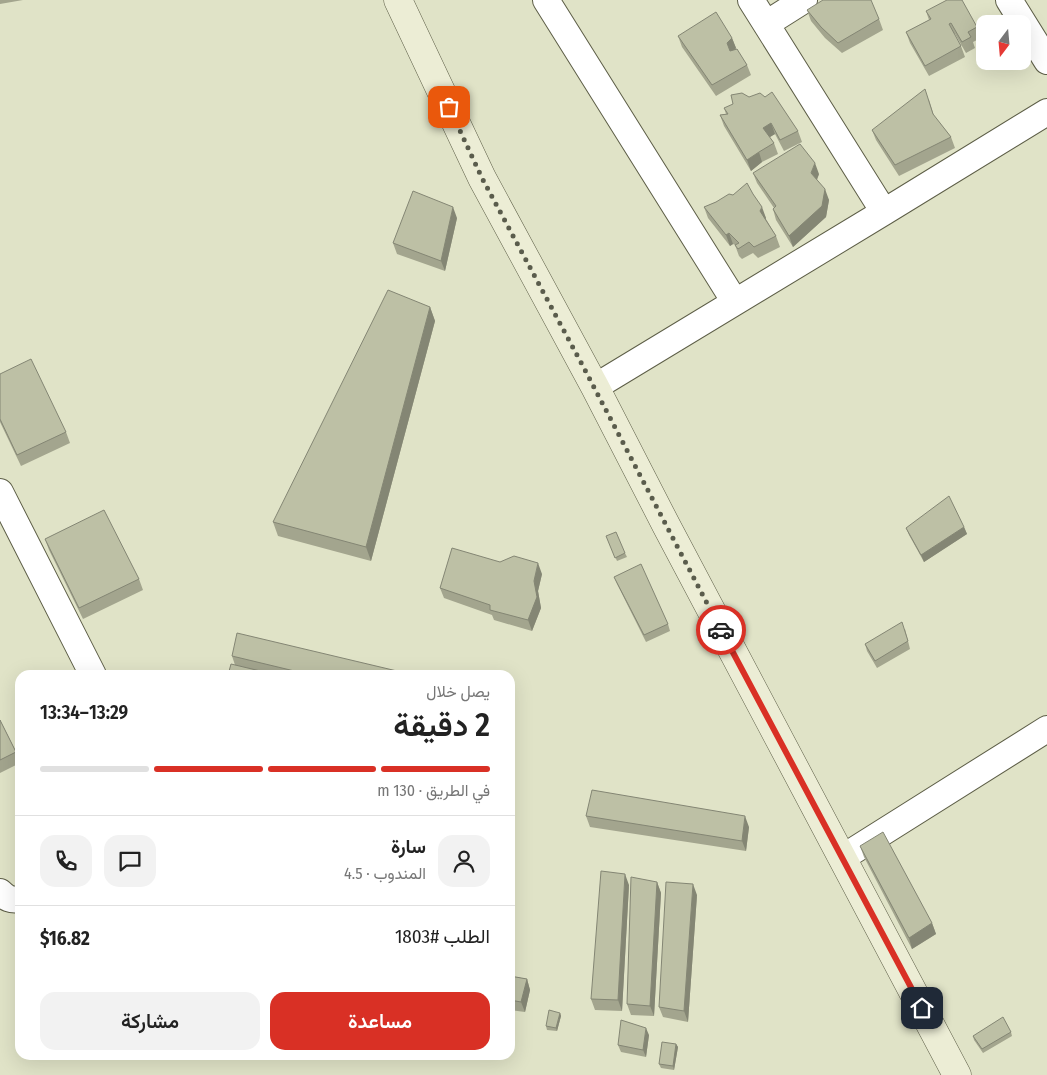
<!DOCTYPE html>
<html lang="ar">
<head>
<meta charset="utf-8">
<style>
  body { margin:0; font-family:"Fira Sans Condensed",Vazirmatn,sans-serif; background:#f2f2f2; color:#222; direction:rtl; height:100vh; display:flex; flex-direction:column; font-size:19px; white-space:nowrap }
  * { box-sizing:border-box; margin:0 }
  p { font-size:16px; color:#767676 }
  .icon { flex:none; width:28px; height:28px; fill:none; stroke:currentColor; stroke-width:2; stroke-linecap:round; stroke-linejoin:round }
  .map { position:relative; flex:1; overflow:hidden; direction:ltr }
  .panel { position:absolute; left:15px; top:670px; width:500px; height:390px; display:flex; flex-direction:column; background:#fff; border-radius:15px; box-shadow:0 5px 20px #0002; direction:rtl }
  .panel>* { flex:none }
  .needle { width:32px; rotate:196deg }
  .fabs { position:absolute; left:976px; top:15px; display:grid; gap:10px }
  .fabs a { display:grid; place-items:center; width:55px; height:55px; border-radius:10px; background:#fff; box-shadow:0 5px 20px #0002; font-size:25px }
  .pin { position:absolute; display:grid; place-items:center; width:42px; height:42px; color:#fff; margin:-21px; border-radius:10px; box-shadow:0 2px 8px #0006 }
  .courier { position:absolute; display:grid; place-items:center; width:50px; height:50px; margin:-25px; border:4px solid #d93025; border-radius:50%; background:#fff; color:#222; box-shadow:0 1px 6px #0007 }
  .head em { font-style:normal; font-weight:600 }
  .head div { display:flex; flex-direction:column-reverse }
  .head { display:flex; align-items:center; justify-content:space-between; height:85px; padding:0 25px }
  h1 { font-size:32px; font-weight:600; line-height:38px }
  .bar { display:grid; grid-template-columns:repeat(4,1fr); gap:8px 5px; align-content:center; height:60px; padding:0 25px }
  .bar i { height:6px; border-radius:4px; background:#e0e0e0 }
  .bar .active { background:#d93025 }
  .bar p { grid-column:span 4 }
  .line { display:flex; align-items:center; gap:12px; padding:0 25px; border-top:1px solid #e0e0e0 }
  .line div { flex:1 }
  .round { display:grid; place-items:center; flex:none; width:52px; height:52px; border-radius:15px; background:#f2f2f2 }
  .primary-button { display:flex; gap:10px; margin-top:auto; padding:10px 25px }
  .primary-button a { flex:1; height:58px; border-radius:15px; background:#d93025; color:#fff; font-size:20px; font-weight:600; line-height:58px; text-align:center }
  .primary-button a+a { background:#f2f2f2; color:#222 }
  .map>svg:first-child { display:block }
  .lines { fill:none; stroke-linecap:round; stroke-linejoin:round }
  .minor-casing { stroke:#5d5e47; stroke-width:28 }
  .secondary-casing { stroke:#5d5e47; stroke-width:29 }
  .minor { stroke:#fff; stroke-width:26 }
  .secondary { stroke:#ecedd5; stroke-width:28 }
  .wall { fill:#a3a58e }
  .shaded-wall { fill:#848674 }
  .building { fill:#bdc0a5; stroke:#848674 }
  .done { stroke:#5a5c4c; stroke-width:5; stroke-dasharray:0 9 }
  .route { stroke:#d93025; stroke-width:6 }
</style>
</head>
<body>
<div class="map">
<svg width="1047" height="1075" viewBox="0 0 1047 1075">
  <rect width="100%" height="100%" fill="#e0e3c7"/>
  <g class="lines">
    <defs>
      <path id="minor" d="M546,0l189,302
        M751,0l133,212
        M1009,0l38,61
        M766,24l38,-24
        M595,387l289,-175 163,-100
        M0,492l93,183
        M842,858l205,-129
        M0,892c6,6 11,9 20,7"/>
      <path id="secondary" d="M398,0l84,178 113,209 71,138 291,550"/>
    </defs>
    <use href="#minor" class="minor-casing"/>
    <use href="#secondary" class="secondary-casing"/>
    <use href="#minor" class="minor"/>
    <use href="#secondary" class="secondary"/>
  </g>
  <path class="wall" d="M0,0h23l-23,4z
    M807,10l72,9 4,11 -41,23 -17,-15 -14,-17z
    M926,11l51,16 4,11 -8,4 2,6 -9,5 -11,-19h-1l7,12 4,11 -36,19 -19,-33 -4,-11 23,-12z
    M678,36l54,2 4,10 -1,2 12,15 4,10 -35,21 -34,-49z
    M929,100l5,16 17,21 4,11 -56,28 -23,-36 -4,-10z
    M724,108l74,23 4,11 -18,9 -9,-17 -6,3 5,6 4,11 -16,8 -11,9 -27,-45 -4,-11 6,-1z
    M753,173l66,1 -2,6 12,20 -3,17 -33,30 -17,-27 -3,-11 1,-1 -17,-25z
    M753,194l13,24v1l10,17 4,11 -22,11 -5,-5 -11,6 -3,-3 -4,-11 -2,-1 -3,2 -22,-28 -4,-11 29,-12z
    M457,218l-12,53 -48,-17 -4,-11z
    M430,307l5,14 -64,240 -93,-25 -5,-14z
    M0,374l66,58 4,11 -49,23 -21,-44z
    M964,527l3,7 -43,28 -15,-27 -3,-7z
    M606,536l19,17 2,4 -10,4z
    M45,539l94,40 4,11 -60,29 -34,-69z
    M542,574l-4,17 3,17 -9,23 -38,-11 -2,-5 -48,-17 -4,-10z
    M614,577l54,47 2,7 -24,11 -29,-58z
    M905,629l5,20 -33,19 -10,-17 -2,-7z
    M232,656l165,15 1,4h-170l7,-10z
    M0,720l16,32 4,11 -20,10z
    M586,816l163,11 -3,24 -156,-24z
    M860,846l72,77 4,11 -24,15 -48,-92z
    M657,882l4,11 -7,123 -23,-1 -4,-11z
    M629,885l-7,126 -27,-1 -4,-11z
    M697,895l-9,127 -25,-5 -4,-10z
    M510,976l17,3 3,11 -5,22 -15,-2z
    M560,1013l1,3 -4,15 -10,-1 -1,-4z
    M1011,1032l1,4 -29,17 -9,-13 -1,-4z
    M649,1035l-3,22 -25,-5 -3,-7z
    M676,1044l2,3 -4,23 -13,-2 -2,-4z"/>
  <path class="shaded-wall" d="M732,38l4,10 -5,6 -4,-11z
    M771,123l4,11 -8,5 -4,-11z
    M759,152l3,10 -11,9 -4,-11z
    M815,163l4,11 -4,10 -4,-11z
    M825,189l4,11 -3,17 -33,30 -4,-11z
    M453,207l4,11 -12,53 -4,-10z
    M762,207l4,11 -2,3 -4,-10z
    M729,233l4,11 -3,2 -4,-11z
    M430,307l5,14 -64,240 -5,-14z
    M964,527l3,7 -43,28 -3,-7z
    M538,563l4,11 -4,17 3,17 -9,23 -4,-11 6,-39z
    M745,816l4,11 -3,24 -4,-10z
    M625,874l4,11 -7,126 -4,-11z
    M657,882l4,11 -7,123 -4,-10z
    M693,884l4,11 -9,127 -4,-11z
    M932,923l4,11 -24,15 -3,-11z
    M527,979l3,11 -5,22 -4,-10z
    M560,1013l1,3 -4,15 -1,-3z
    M646,1028l3,7 -3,22 -3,-7z
    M676,1044l2,3 -4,23 -1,-4z"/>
  <path class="building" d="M823,0h48l8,19 -41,24 -17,-16 -14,-17z
    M947,0h15l15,27 -9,5 3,5 -9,5 -11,-19 -2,1 12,22 -36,20 -19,-34 25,-13 -5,-8z
    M716,12l16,26 -5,5 3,8 7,-2 10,16 -35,20 -34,-49z
    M925,89l8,25 18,23 -56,28 -23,-35z
    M772,92l26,39 -18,9 -9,-17 -8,5 11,15 -15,9 -12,8 -27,-45 8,-1 -4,-6 9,-4 -2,-9 11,-2 7,4 11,-4 5,4z
    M800,144l15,19 -4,10 14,16 -3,17 -33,30 -16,-27 3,-3 -23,-33z
    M747,183l6,11 9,13 -2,4 16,25 -22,11 -5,-5 -11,7 -3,-4 4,-2 -10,-10 -3,2 -22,-28 12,-5 13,-8 4,1z
    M413,191l40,16 -12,54 -48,-18z
    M388,290l42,17 -64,240 -93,-25z
    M31,359l35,73 -49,23 -17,-36v-45z
    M949,496l15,31 -43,28 -15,-27z
    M104,510l35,69 -60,29 -34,-69z
    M616,532l9,21 -10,5 -9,-22z
    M452,548l48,14 14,-6 24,7 -4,18 3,16 -9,23 -38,-10v-5l-50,-17z
    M641,564l27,60 -24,11 -30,-58z
    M902,622l6,19 -33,20 -10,-17z
    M237,633l160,38 -1,4h-85l-79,-19z
    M231,664l46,11h-49z
    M0,720l16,32 -16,8z
    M592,790l153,26 -3,25 -156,-25z
    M883,832l49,91 -23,15 -49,-92z
    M601,871l24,3 -7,126 -27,-1z
    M631,877l26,5 -7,124 -23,-2z
    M666,882l27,2 -9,127 -25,-4z
    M510,976l17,3 -6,23 -11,-2z
    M549,1010l11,3 -4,15 -10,-2z
    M1003,1017l8,15 -29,17 -9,-13z
    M621,1020l25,8 -3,22 -25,-5z
    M662,1042l14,2 -3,22 -14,-2z"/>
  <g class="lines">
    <path class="done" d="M449,107l33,71 103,192 136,260"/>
    <path class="route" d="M721,630l201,378"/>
  </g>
</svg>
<div class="fabs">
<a><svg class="needle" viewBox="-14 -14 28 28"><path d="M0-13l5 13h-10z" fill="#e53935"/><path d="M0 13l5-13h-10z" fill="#767676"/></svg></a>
</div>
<div class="pin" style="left:449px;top:107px;background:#ea580c"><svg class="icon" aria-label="bag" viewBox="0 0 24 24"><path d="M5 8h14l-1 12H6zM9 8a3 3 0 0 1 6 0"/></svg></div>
<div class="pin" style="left:922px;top:1008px;background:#1f2937"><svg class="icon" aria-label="home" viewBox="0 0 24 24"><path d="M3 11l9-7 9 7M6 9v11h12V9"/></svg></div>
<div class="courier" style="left:721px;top:630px"><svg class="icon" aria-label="car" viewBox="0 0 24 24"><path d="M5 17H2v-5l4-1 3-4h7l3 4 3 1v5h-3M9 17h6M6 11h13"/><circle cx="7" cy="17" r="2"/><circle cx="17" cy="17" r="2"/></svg></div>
<section class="panel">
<div class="head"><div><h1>2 دقيقة</h1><p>يصل خلال</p></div><em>13:29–13:34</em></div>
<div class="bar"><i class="active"></i><i class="active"></i><i class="active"></i><i></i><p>في الطريق · 130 m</p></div>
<div class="line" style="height:90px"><a class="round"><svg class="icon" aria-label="person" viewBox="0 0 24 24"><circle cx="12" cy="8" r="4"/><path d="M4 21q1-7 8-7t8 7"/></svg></a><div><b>سارة</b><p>المندوب · 4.5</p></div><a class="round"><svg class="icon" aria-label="chat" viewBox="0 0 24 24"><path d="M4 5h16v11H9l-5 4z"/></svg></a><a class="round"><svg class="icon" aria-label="phone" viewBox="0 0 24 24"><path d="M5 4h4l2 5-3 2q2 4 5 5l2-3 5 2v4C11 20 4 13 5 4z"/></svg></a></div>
<div class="line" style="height:65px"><div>الطلب #1803</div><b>$16.82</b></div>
<div class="primary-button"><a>مساعدة</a><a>مشاركة</a></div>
</section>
</div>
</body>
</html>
